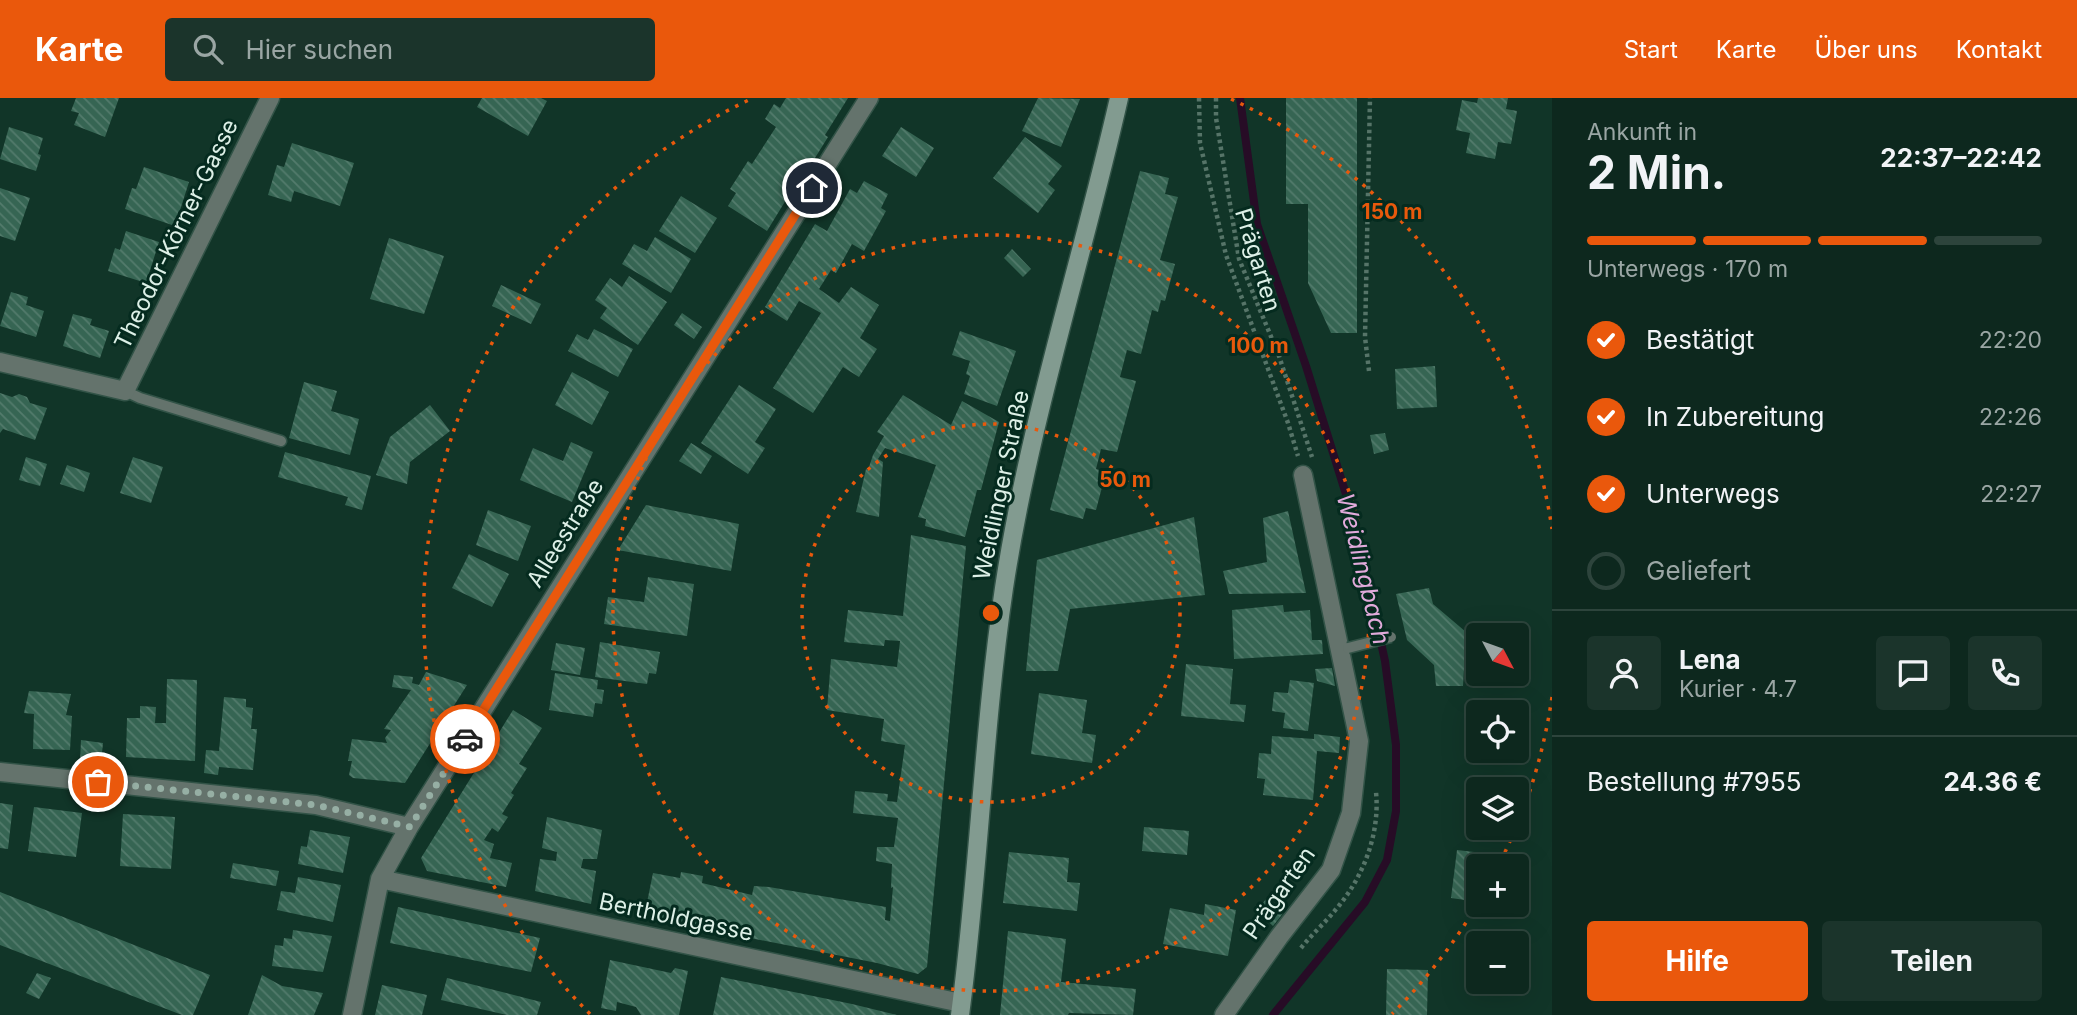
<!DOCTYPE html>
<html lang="de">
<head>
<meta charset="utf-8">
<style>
  body { margin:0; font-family:Inter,sans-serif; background:#1b342b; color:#f1f3f6; height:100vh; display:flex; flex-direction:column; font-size:26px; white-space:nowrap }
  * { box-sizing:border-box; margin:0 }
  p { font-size:23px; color:#9aa6a4 }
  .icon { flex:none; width:38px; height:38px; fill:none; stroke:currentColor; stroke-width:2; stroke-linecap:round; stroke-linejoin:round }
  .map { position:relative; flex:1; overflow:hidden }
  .sheet { display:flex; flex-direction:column; background:#0d281e; width:525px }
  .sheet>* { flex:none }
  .needle { width:46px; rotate:131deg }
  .controls { position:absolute; left:1466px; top:525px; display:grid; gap:14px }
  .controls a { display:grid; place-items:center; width:63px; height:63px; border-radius:7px; background:#0d281e; box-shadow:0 7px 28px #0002,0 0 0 2px #2d443c; font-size:35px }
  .pin { position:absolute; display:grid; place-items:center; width:60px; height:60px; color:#fff; margin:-30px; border:4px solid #fff; border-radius:50%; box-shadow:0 2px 7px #0007 }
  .courier { position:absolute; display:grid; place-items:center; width:70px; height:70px; margin:-35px; border:5px solid #ea580c; border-radius:50%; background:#fff; color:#222; box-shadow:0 2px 9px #0007 }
  .head em { font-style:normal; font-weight:700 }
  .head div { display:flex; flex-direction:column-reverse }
  .head { display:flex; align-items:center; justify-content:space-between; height:119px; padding:0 35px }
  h1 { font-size:46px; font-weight:700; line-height:52px }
  .bar { display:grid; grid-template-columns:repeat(4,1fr); gap:10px 7px; align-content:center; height:84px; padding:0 35px }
  .bar i { height:9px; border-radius:5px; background:#2d443c }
  .bar .selected { background:#ea580c }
  .bar p { grid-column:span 4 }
  .line { display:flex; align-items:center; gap:18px; padding:0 35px; border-top:2px solid #2d443c }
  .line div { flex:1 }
  .round { display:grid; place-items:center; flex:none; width:74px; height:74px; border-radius:7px; background:#1b342b }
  ol { padding:0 35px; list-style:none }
  li { display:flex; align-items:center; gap:21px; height:77px }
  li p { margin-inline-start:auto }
  li .icon { padding:7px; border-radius:50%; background:#ea580c; color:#fff; stroke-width:4 }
  li:last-child { color:#9aa6a4 }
  li i { width:38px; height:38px; border:4px solid #2d443c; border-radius:50% }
  .cta { display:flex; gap:14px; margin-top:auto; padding:14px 35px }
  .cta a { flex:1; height:80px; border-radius:7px; background:#ea580c; color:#fff; font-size:28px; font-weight:700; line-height:80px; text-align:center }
  .cta a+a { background:#1b342b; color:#f1f3f6 }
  header { display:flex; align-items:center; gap:42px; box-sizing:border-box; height:98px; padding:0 35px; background:#ea580c; color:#fff }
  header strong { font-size:33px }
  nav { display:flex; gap:38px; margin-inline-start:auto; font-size:24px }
  .search { width:490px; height:63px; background:#1b342b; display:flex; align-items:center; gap:18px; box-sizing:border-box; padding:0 24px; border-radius:7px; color:#9aa6a4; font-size:26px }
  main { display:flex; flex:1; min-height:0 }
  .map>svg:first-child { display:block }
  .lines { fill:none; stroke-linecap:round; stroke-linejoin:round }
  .stream { stroke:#270c26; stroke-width:8 }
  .building { fill:url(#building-back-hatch) }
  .service-casing { stroke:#325347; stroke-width:13 }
  .minor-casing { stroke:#325347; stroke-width:21 }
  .secondary-casing { stroke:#325347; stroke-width:21 }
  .path { stroke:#567468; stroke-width:4.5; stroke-dasharray:3.5 3.5; stroke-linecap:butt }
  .service { stroke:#64736c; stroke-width:10 }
  .minor { stroke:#64736c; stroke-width:18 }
  .secondary { stroke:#829b90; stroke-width:18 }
  .service-bridge-casing { stroke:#325347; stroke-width:13; stroke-linecap:butt }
  .service-bridge { stroke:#64736c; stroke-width:10 }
  .done { stroke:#96afa4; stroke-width:7; stroke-dasharray:0 12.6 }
  .route { stroke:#ea580c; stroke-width:9 }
  .ring { fill:none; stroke:#e8590c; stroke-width:3.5; stroke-dasharray:3.5 7 }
  .labels { text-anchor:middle; stroke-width:6; stroke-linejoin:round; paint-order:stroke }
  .street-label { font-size:23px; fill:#ddf0e7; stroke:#052b1f }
  .water-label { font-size:24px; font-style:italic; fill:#e1aadb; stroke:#052b1f }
  .centre { fill:#e8590c; stroke:#052b1f; stroke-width:3.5 }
  .ring-label { font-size:21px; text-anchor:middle; font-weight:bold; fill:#e8590c; stroke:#052b1f; stroke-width:6; stroke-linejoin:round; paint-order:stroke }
</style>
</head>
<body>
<header>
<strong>Karte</strong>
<div class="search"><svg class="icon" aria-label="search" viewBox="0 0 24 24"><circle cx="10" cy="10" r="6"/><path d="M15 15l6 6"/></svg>Hier suchen</div>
<nav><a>Start</a><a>Karte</a><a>Über uns</a><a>Kontakt</a></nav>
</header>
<main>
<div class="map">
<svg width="1552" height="917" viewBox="0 0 1552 917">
  <defs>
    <pattern id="building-back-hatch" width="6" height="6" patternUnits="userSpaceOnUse" patternTransform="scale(1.75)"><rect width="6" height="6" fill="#366553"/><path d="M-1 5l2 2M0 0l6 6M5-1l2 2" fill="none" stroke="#537b6c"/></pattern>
  </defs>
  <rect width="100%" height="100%" fill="#113528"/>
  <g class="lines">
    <path class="stream" d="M1240,0l17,126 49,142 48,154 31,141 11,84v66l-9,49 -22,42 -92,113"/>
  </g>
  <path class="building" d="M76,0h43l-14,39 -31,-12 5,-12 -8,-2z
    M482,0h59l6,3 -19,35 -51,-29z
    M786,0h62l-23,37 3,2 -18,29 -2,-2 -41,67 -39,-25 8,-13 -6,-4 18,-28 4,3 24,-37 -11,-8 9,-15 6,4z
    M1038,0l42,1 -19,48 -39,-16z
    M1286,0h71v235h-26l-23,-50v-79h-22z
    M1478,0h30l-2,11 11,2 -6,33 -13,-2 -3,17 -29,-6 4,-20 -14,-3 6,-30 15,3z
    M9,29l34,11 -5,16 3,1 -5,16 -36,-12z
    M901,29l33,21 -18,29 -34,-21z
    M1025,39l37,29 -14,18 7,6 -17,23 -45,-35z
    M292,45l62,20 -14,43 -46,-15 -3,11 -23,-7 9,-30 7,2z
    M144,69l45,15 -14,44 -50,-17 7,-21 4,1z
    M1140,73l29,7 -4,16 13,3 -18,63 15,4 -10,37 -4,-1 -3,12 -6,-2 -11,44 -14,-4 -7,27 16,4 -19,71 -16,-3 -5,20 10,3 -10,38 -10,-2 -3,11 -33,-9z
    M864,83l24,13 -7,14 5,3 -22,40 -12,-7 -16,29 -5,-3 -12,19 20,14 12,-16 28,18 -19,33 17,11 -18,28 -16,-10 -30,46 -40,-25 48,-75 -22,-12 -12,20 -22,-14 50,-83 12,7 23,-42 7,4z
    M0,90l30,10 -15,43 -15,-5z
    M681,98l36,22 -22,35 -36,-22z
    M126,133l33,11 -13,41 -38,-12 7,-23 5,2z
    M655,139l36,22 -20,34 -49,-29 12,-20 13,7z
    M389,140l55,18 -20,58 -54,-15z
    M1012,151l19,20 -8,8 -19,-19z
    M629,178l38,26 -29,43 -38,-27 7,-10 -12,-8 15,-22 12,9z
    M501,187l40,19 -10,20 -39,-18z
    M11,194l17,5 -2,8 18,6 -8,26 -36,-11z
    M682,215l20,14 -8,12 -20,-14z
    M73,216l19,5 -2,6 19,6 -9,27 -37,-12z
    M594,231l39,20 -15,28 -50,-26 9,-17 11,6z
    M960,233l56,20 -19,55 -33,-12 6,-18 -4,-2 4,-13 -18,-6z
    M1435,268l2,41 -40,2 -2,-40z
    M572,274l37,20 -17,33 -37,-20z
    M304,284l33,9 -6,20 28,8 -9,36 -61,-17z
    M739,287l37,24 -21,33 10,6 -17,26 -47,-31z
    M0,295l12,4 7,-3 8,3 3,6 17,5 -12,32 -32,-11 -3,4z
    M903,297l48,30 11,-24 37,21 -18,68h-4l-12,47 -40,-11 1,-7 -8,-2 18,-52 -51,-17 -7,11 5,3 -4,55 -23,-5 10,-43 2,1 5,-15 11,-19 -7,-4z
    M430,307l20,26 -40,31 -3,22 -31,-9 14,-38z
    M1385,335l4,17 -15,4 -4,-19z
    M571,344l22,10 -21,50 -52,-22 13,-32 30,13z
    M691,345l21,13 -11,18 -22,-13z
    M285,354l86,24 -9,34 -17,-5 3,-8 -70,-20z
    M26,359l21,7 -7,22 -21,-6z
    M133,359l30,10 -12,36 -31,-10z
    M67,367l23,8 -6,19 -24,-8z
    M646,407l93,19 -8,47 -113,-21z
    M488,412l43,16 -13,35 -42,-16z
    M1288,413l18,82 -77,1 -6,-23 44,-9 -4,-44z
    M1194,419l11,78 -135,14 -12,62h-32l11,-111z
    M911,437l55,11 -39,421 -9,7 -41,-11 -233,-46 9,-44 27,5 1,-6 22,4 -1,7 50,12 2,-9 15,1 117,20 -1,13 5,1 3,-34 -2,1 1,-24 -16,-3 1,-14h17l4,-29 -45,-5 2,-22 33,3 -1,7 10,1 8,-57 -24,-4 3,-22 -57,-9 4,-51 66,8 3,-26 -15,-1 -1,6 -40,-4 4,-32 55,6z
    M469,456l40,20 -17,33 -40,-19z
    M648,479l46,7 -7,52 -83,-12 4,-27 36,5z
    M1429,490l4,16 33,28 -3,54h-27l-2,-21 -27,-25 -11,-46z
    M1283,507l1,7 26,-2 2,30h10l1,14 -89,5 -2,-49z
    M600,544l60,10 -4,22 -7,-1 -2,11 -52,-7z
    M556,545l29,5 -5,27 -29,-5z
    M1186,566l47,5 -3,35 16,1 -2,17 -63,-6z
    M1332,570l3,18 -18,-5 -2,-12z
    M426,574l41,13 -62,98 -52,-5 -4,-3 3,-14h-4l4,-22 35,4 -2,-5 6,-8 -7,-1 27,-39 -19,-3 2,-12 19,2 -1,6 7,2z
    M555,575l43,7 -1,9 7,1 -2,14 -7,-1 -2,14 -44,-7z
    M167,581l30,1 -2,81 -69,-4 1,-39h13v-12l16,1 -1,16h11z
    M1290,582l24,3 -6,48 -25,-3 2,-15 -13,-2 2,-19 14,1z
    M29,593l42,3 -5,21 6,1 -2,34 -37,-1 1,-35 -10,-1z
    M1039,595l48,7 -5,33 14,2 -4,28 -61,-9z
    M224,599l22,2v8l7,1 -2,21h6l-4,41 -34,-3 -1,8 -14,-2 2,-23 13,1z
    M513,612l29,18 -23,36 8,4 -16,25 3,2 -12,19 6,3 -10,15 -6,-4 -8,12 10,4 -4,14 22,5 -6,24 -79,-16 -6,-13z
    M1314,636l26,3 -1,16 -22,-2 -4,49 -50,-5 2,-16 -8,-1 2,-25 12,1 1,-18 42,3z
    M81,642l22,3 -2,20 -21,-1z
    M0,705l13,2 -5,44 -8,-1z
    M34,709l48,6 -6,44 -48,-6z
    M123,716l52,3 -4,52 -51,-3z
    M547,719l55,13 -5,29h-14l-2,9 15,3 -5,33 -56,-13 5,-32 16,2 1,-9 -15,-4z
    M1144,729l45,4 -2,24 -45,-4z
    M310,732l40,7 -7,36 -45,-9 3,-18 6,1z
    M1457,752l43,5 -1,11h-20v36l-28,-4z
    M1009,754l60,6 -2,24 13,1 -3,28 -74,-8z
    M233,765l46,8 -3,15 -46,-8z
    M298,779l43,8 -8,37 -56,-12 4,-19 14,2z
    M0,794l210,83 -17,40h-11l-182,-70z
    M1267,800l17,14 -11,14 -17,-15z
    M1205,806l31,6 -8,46 -65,-12 7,-36 34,7z
    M398,809l142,31 -9,34 -141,-29z
    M293,832l39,6 -9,36 -51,-6 3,-21 8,1 1,-8 8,1z
    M1008,833l58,8 -5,43 75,7 -3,26 -64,-2 -1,2h-68z
    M610,862l61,13 4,-5 13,3 -9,44h-38l-5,-8 -19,-5 -1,9 -15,-3z
    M1387,871l41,1 -1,45h-41z
    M37,875l14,5 -12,21 -13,-6z
    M262,877l20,11 41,7 -9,22h-66z
    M721,879l131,27 45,11h-184z
    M447,880l94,24 -4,13h-30l-66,-15z
    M382,887l45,10 -5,20h-47z"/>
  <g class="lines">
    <defs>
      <path id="service" d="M125,293l15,7 141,43"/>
      <path id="minor" d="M0,264l125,29 145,-293
        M0,674l316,33 93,22
        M380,781l581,124
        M352,917l28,-136 29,-52 460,-729
        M1224,917l55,-78 52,-67 20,-57 8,-72 -56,-266"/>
      <path id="secondary" d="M960,917c19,-142 23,-285 44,-427 25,-166 78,-327 115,-490"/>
    </defs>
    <use href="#service" class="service-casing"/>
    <use href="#minor" class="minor-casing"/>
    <use href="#secondary" class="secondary-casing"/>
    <path class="path" d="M1199,0l1,45 26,112 62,168 10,33
      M1216,0v20l23,141 40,97 33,101
      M1369,273l-4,-34 5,-239
      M1301,850c11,-14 25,-26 36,-40 27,-32 43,-75 39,-116"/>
    <use href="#service" class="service"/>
    <use href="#minor" class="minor"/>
    <use href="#secondary" class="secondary"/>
    <defs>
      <path id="service-bridge" d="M1348,550l43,-11"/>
    </defs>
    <use href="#service-bridge" class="service-bridge-casing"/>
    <use href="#service-bridge" class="service-bridge"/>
  </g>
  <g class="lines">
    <path class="done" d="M98,684l218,23 94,22 55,-88"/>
    <path class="route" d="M465,641l347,-551"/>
  </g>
  <g class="ring">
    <circle cx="991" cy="515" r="189"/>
    <circle cx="991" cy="515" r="378"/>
    <path d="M1552 599A567 567 0 0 1 1519 723M1515 732A567 567 0 0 1 1498 768M1477 807A567 567 0 0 1 1392 916M590 916A567 567 0 0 1 751 1M1231 1A567 567 0 0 1 1552 431"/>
  </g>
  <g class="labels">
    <g class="street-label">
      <text transform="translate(176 136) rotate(-64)" y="8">Theodor-Körner-Gasse</text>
      <text transform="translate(1258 162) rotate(73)" y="8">Prägarten</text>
      <text transform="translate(1001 387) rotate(-78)" y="8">Weidlinger Straße</text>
      <text transform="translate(565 435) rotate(-58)" y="8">Alleestraße</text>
      <text transform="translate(1279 795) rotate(-55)" y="8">Prägarten</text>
      <text transform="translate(676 819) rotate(12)" y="8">Bertholdgasse</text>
    </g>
    <g class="water-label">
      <text transform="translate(1363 471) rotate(76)" y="8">Weidlingbach</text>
    </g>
  </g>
  <circle cx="991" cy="515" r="10" class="centre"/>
  <g class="ring-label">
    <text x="1392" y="121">150 m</text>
    <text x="1258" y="255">100 m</text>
    <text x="1125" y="389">50 m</text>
  </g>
</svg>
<div class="controls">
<a><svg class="needle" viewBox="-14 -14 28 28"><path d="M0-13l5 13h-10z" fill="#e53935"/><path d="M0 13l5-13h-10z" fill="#9aa6a4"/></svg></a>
<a><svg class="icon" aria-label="locate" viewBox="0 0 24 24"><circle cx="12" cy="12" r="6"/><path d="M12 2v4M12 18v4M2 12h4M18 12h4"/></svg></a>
<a><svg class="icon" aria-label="layers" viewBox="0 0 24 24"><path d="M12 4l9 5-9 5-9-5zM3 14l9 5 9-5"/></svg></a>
<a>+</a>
<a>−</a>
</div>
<div class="pin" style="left:98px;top:684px;background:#ea580c"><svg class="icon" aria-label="bag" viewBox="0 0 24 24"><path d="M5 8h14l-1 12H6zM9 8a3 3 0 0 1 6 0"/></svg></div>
<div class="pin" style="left:812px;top:90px;background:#1f2937"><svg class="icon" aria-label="home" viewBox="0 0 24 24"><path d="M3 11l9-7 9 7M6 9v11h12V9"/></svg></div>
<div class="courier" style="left:465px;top:641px"><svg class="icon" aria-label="car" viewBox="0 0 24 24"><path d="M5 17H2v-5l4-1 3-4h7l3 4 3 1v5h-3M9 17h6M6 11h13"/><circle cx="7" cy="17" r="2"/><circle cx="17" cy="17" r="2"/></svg></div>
</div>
<section class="sheet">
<div class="head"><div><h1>2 Min.</h1><p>Ankunft in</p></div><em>22:37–22:42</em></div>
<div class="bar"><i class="selected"></i><i class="selected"></i><i class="selected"></i><i></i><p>Unterwegs · 170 m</p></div>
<ol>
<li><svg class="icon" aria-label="check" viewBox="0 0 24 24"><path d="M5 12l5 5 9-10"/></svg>Bestätigt<p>22:20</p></li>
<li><svg class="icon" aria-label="check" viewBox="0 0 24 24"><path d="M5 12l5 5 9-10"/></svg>In Zubereitung<p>22:26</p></li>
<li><svg class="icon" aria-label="check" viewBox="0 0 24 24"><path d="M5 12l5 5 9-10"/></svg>Unterwegs<p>22:27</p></li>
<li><i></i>Geliefert</li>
</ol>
<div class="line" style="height:126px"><a class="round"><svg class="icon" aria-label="person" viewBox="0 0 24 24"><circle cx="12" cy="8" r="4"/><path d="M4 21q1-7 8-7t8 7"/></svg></a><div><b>Lena</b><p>Kurier · 4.7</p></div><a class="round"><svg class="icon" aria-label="chat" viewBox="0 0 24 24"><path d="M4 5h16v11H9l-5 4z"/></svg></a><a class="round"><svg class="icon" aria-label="phone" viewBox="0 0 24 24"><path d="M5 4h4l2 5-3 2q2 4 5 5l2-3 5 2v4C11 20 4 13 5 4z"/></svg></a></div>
<div class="line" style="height:91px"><div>Bestellung #7955</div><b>24.36 €</b></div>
<div class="cta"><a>Hilfe</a><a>Teilen</a></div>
</section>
</main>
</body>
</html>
